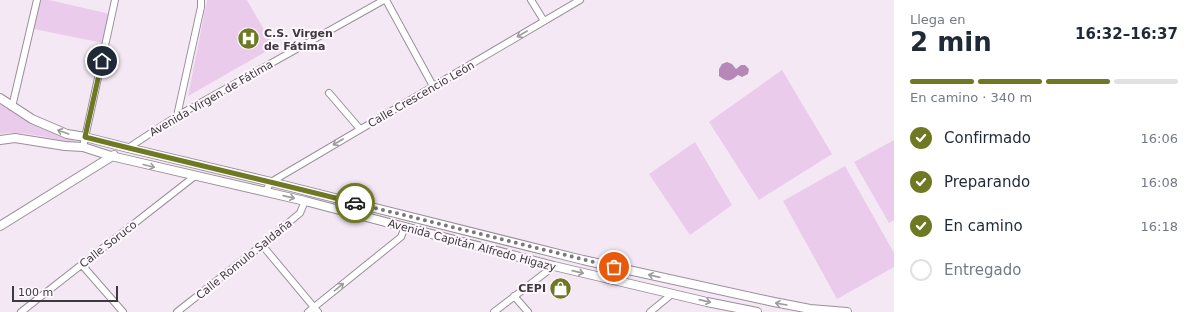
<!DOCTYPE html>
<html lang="es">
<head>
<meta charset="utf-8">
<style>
  body { margin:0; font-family:"DejaVu Sans",sans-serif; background:#f6f6f7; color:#1f2937; height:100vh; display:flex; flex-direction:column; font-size:15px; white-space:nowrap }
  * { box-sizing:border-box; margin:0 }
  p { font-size:13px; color:#747a83 }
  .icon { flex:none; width:22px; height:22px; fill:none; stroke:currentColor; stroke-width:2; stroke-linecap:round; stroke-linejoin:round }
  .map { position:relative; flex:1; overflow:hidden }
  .sheet { display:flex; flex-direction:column; background:#fff; width:300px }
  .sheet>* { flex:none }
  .scale { position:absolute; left:12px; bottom:10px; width:106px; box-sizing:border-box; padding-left:4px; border:2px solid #3e393e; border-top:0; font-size:11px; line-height:14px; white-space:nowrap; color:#3e393e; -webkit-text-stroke:3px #fef7fe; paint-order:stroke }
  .pin { position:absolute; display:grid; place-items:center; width:34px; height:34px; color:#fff; margin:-17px; border:2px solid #fff; border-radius:50%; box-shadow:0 1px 4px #0007 }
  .courier { position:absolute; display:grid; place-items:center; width:40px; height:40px; margin:-20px; border:3px solid #6f7823; border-radius:50%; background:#fff; color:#222; box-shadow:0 1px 5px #0007 }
  .head em { font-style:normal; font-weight:700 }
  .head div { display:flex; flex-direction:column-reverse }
  .head { display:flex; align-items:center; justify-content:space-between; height:68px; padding:0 16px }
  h1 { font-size:26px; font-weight:700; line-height:30px }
  .bar { display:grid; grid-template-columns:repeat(4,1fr); gap:6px 4px; align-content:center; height:48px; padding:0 16px }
  .bar i { height:5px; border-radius:3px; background:#e0e1e3 }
  .bar .active { background:#6f7823 }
  .bar p { grid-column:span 4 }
  ol { padding:0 16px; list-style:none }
  li { display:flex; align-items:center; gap:12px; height:44px }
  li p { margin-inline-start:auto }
  li .icon { padding:4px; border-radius:50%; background:#6f7823; color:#fff; stroke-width:4 }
  li:last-child { color:#747a83 }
  li i { width:22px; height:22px; border:2px solid #e0e1e3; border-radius:50% }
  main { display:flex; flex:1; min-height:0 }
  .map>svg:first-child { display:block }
  .green { fill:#ebcbeb }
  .water { fill:#b688b7 }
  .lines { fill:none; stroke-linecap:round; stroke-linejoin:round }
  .minor-casing { stroke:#9a8f9a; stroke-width:8 }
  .tertiary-casing { stroke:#9a8f9a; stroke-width:10 }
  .minor { stroke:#fff; stroke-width:6 }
  .tertiary { stroke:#fff; stroke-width:8 }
  .oneway { stroke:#9e9c9e }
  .done { stroke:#7e767e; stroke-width:4; stroke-dasharray:0 7.2 }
  .route { stroke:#6f7823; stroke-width:5 }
  .labels { text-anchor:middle; stroke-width:4; stroke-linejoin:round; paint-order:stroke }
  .poi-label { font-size:11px; font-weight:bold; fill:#3e393e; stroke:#fef7fe; text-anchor:start }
  .street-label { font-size:11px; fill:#3e393e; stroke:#fef7fe }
</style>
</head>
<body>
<main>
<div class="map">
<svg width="894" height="312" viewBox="0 0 894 312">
  <rect width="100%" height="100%" fill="#f4e8f4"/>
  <path class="green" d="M41,0h8l61,14 -7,29 -69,-14z
    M207,0h40l27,47 -86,49z
    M782,70l50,84 -73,46 -50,-78z
    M0,104l23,15 54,23 6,4c-23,-5 -61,-17 -83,-12z
    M894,140v80l-5,3 -35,-61z
    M695,142l37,63 -42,30 -41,-61z
    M845,166l49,87v14l-57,32 -54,-98z"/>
  <path class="water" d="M727,62l5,2 4,5 5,-4h4l4,4 -1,5 -6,3 -4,-2c-7,6 -10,8 -19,1v-7l3,-5z"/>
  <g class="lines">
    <defs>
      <path id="minor" d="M386,0l47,86
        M531,0l13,21
        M329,93l31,36
        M12,107l25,-107
        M177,116l24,-109v-7
        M83,147l32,-147
        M128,148l49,-32 207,-116
        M265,192l6,-10 309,-182
        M262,245l56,67
        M82,265l41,47
        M514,296l14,16
        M21,312l174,-136
        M177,312l85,-67 38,-32 5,-12
        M308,312l93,-75 4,-10
        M494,312l60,-46
        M650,312l22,-18"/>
      <path id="tertiary" d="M0,98l32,21 35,15 18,3 43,11 143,34 312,78 191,42 36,7 37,3
        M0,140l15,-2 50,8 18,1 28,9 194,45 249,65 153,36 50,10
        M0,226l114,-71"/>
    </defs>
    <use href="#minor" class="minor-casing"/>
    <use href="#tertiary" class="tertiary-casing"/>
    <use href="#minor" class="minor"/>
    <use href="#tertiary" class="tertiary"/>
  </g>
  <defs><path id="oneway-shaft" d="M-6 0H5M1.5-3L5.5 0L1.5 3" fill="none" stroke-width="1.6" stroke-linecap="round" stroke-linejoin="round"/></defs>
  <g class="oneway">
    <use href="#oneway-shaft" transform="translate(522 34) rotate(150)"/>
    <use href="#oneway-shaft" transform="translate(63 132) rotate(-160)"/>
    <use href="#oneway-shaft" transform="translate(338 142) rotate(150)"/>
    <use href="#oneway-shaft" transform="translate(149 166) rotate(14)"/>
    <use href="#oneway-shaft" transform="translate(289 197) rotate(13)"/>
    <use href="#oneway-shaft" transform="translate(578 272) rotate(13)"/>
    <use href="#oneway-shaft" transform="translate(654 276) rotate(-167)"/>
    <use href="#oneway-shaft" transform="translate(339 287) rotate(-39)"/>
    <use href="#oneway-shaft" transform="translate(705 301) rotate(13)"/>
    <use href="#oneway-shaft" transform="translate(781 304) rotate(-170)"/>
  </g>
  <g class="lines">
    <path class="done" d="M355,203l259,64"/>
    <path class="route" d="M102,61l-17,76c90,23 180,43 270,66"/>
  </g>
  <defs>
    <symbol id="hospital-disc" viewBox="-11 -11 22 22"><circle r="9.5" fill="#6f7823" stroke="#fef7fe"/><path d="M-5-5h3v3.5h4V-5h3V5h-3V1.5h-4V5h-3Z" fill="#fff"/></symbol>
    <symbol id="shop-disc" viewBox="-11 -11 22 22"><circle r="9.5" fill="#6f7823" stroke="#fef7fe"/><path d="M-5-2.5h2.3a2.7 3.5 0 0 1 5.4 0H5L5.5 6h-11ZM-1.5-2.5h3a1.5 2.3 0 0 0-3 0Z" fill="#fff"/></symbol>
  </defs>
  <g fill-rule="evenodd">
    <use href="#hospital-disc" x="236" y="26" width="25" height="25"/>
    <use href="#shop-disc" x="548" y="276" width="25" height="25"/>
  </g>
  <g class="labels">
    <g class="poi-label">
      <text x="264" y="37">C.S. Virgen<tspan x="264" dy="13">de Fátima</tspan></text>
      <text x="546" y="292" text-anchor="end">CEPI</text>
    </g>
    <g class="street-label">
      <text transform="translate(421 94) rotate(-30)" y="4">Calle Crescencio León</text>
      <text transform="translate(211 98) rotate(-30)" y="4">Avenida Virgen de Fátima</text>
      <text transform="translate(108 244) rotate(-38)" y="4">Calle Soruco</text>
      <text transform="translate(472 245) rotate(15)" y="4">Avenida Capitán Alfredo Higazy</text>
      <text transform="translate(244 259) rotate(-39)" y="4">Calle Romulo Saldaña</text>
    </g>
  </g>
</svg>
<div class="scale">100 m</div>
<div class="pin" style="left:614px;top:267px;background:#ea580c"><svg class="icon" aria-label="bag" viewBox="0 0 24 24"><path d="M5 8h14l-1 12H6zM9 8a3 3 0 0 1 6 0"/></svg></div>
<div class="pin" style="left:102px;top:61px;background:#1f2937"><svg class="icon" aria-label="home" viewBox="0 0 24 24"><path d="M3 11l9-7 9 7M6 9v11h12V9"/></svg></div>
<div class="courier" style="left:355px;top:203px"><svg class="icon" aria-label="car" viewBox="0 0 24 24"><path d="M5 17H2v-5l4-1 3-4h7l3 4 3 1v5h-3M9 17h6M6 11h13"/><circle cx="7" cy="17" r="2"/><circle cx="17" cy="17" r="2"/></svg></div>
</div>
<section class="sheet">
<div class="head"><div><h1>2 min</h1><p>Llega en</p></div><em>16:32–16:37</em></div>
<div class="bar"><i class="active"></i><i class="active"></i><i class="active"></i><i></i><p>En camino · 340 m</p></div>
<ol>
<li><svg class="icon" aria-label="check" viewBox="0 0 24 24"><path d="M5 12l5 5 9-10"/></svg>Confirmado<p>16:06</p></li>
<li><svg class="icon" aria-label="check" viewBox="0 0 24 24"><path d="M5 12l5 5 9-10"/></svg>Preparando<p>16:08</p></li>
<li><svg class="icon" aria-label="check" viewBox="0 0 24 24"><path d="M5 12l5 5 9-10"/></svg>En camino<p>16:18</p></li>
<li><i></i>Entregado</li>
</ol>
</section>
</main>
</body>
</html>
